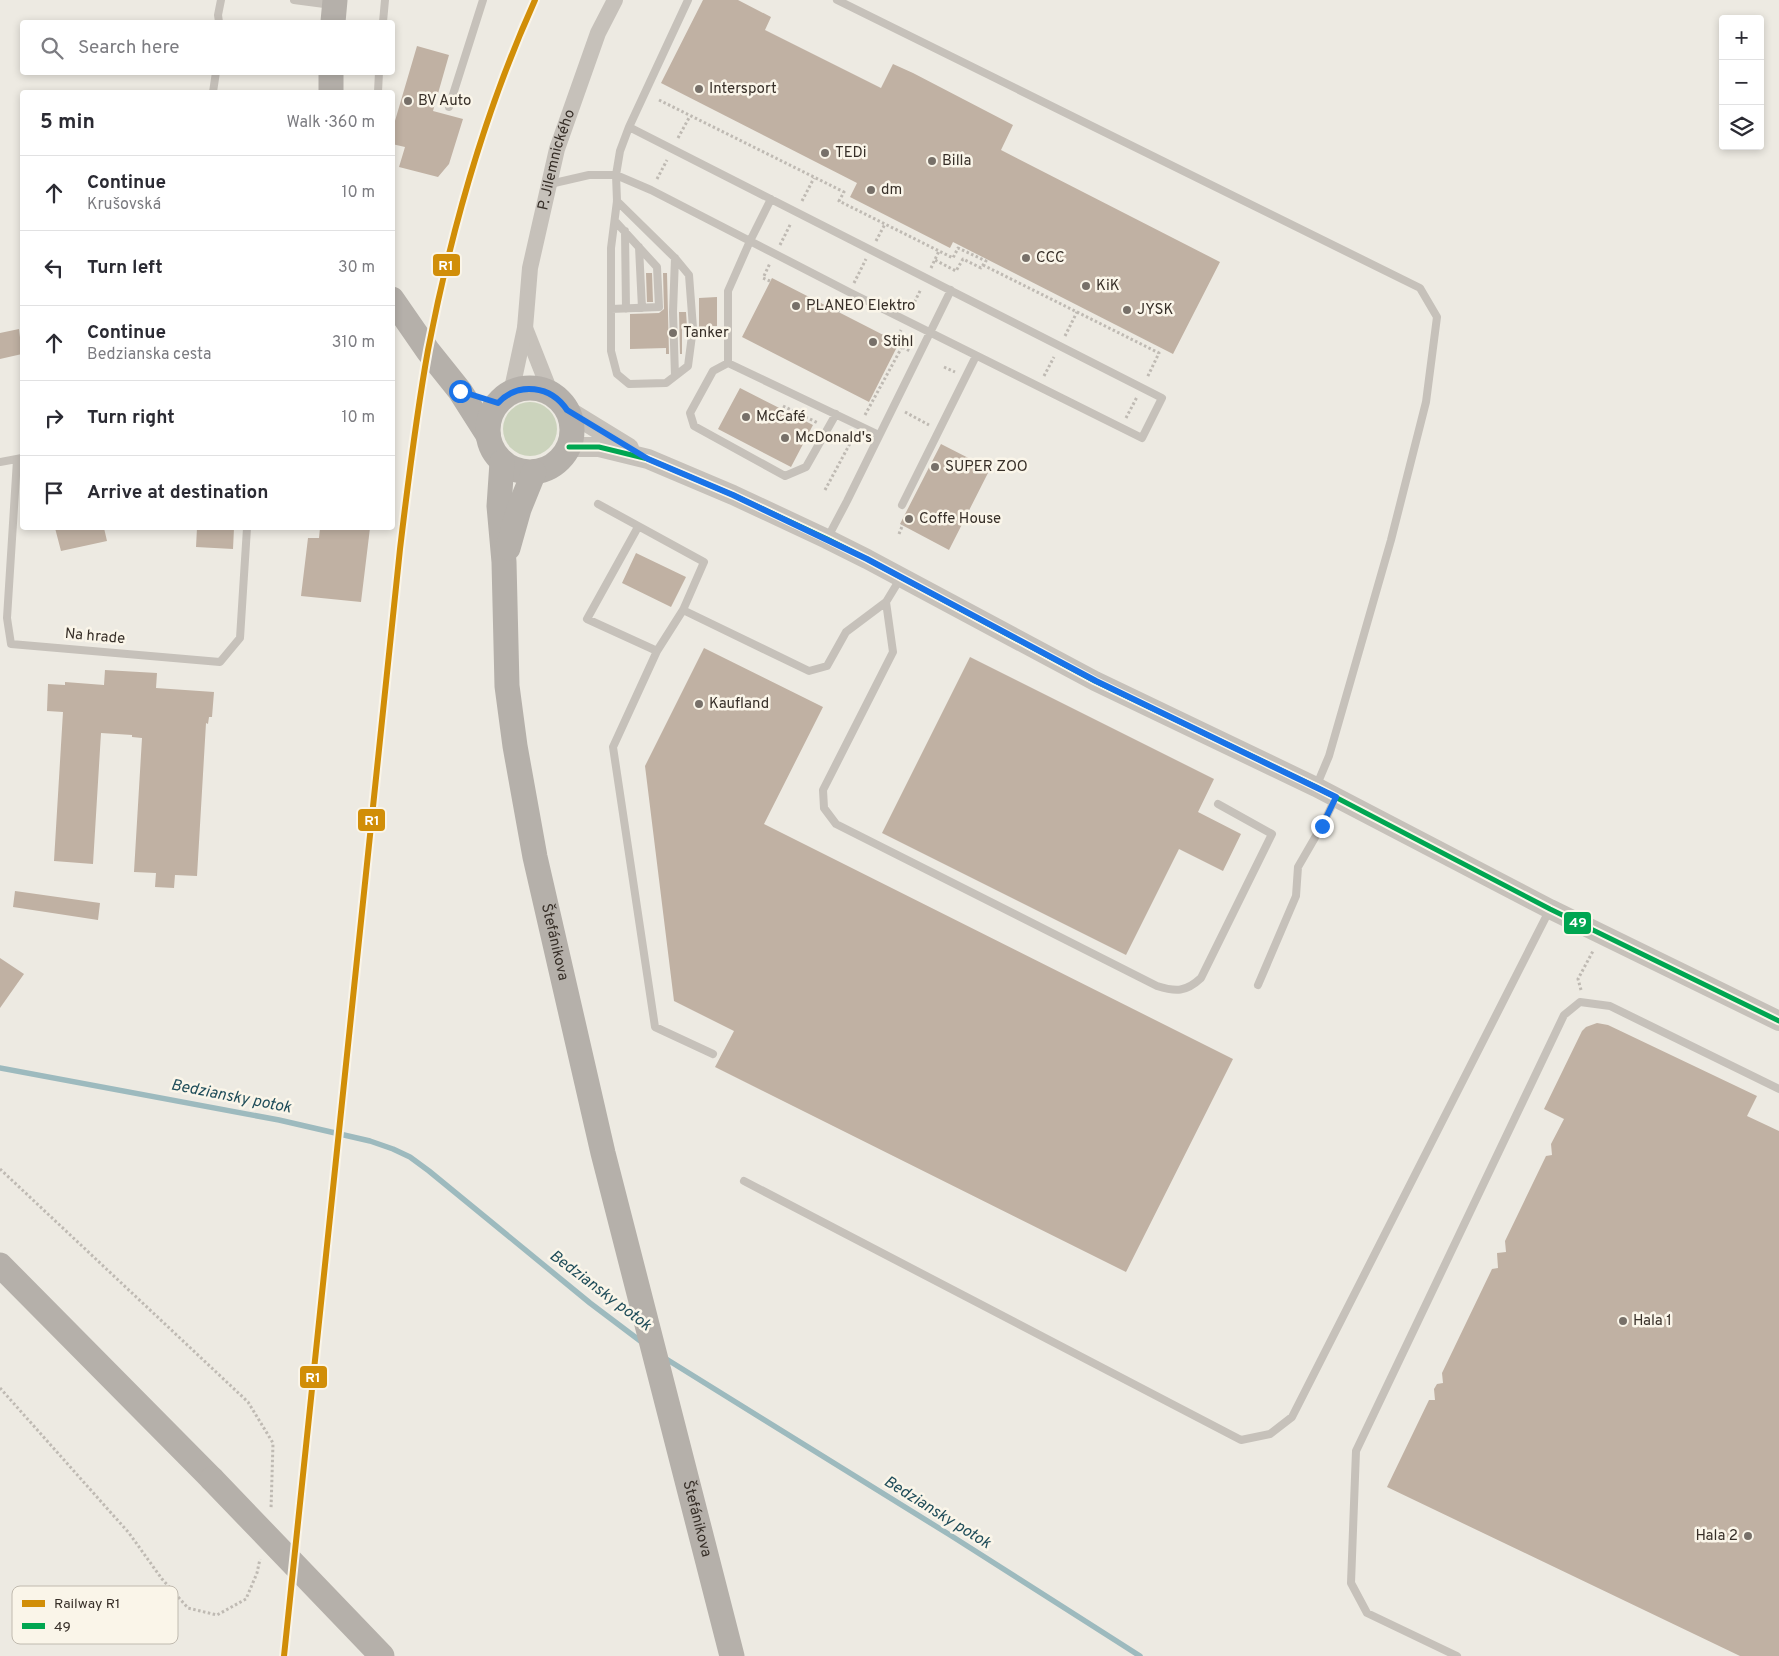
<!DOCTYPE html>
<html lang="en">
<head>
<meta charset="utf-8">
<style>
	:root { --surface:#fff; --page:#f7f7f7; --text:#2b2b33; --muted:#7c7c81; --line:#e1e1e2 }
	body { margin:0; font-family:Overpass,sans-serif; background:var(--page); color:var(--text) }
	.controls { position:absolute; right:15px; top:15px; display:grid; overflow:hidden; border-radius:5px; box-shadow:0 2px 8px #0003 }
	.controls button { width:45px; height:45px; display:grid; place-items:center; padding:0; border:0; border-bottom:1px solid var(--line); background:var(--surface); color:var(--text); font:25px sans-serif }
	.stop { position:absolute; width:15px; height:15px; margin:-11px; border:4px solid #1a73e8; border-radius:50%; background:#fff }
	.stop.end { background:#1a73e8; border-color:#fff; box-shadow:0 1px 5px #0008 }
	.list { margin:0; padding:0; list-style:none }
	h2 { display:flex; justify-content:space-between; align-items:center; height:65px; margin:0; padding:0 20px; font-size:21px }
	h2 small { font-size:16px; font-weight:400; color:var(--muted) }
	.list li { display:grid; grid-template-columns:32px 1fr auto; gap:15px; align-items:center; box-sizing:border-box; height:75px; padding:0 20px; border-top:1px solid var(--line) }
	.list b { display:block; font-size:19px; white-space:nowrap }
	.list p { margin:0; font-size:16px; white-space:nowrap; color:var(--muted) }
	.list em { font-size:16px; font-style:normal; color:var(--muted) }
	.icon { flex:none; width:28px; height:28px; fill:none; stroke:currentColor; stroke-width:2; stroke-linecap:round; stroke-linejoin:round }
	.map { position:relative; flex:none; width:1779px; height:1656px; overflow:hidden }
	.search { position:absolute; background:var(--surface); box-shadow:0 2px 8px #0003; left:20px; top:20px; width:375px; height:55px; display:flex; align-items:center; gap:12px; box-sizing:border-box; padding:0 18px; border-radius:5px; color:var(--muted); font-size:19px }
	.panel { position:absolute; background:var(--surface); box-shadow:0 2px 8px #0003; left:20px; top:90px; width:375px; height:440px; border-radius:5px }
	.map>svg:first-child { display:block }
</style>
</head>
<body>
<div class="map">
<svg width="1779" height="1656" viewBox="0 0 1779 1656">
	<rect width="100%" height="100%" fill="#edeae2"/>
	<path fill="#cbd3bc" d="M503 429a27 27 0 1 1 54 0a27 27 0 1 1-54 0Z"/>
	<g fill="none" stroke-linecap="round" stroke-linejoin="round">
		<path stroke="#9dbabe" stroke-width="5.5" d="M0 1068 279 1120 370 1141 393 1149 410 1157 429 1171 590 1303 643 1343
			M663 1357 950 1535 1140 1656"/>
	</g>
	<path fill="#c0b1a3" d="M703 0H738L771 17 765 30 881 88 893 64 913 73 1013 125 1001 150 1220 262 1173 354 953 242 950 248 850 197 857 183 661 83Z
		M417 46 449 55 433 111 463 119 449 164 438 177 399 167 405 147 392 144V131Z
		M646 273H652L653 302H647Z
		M663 273H667L669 354H666V348L630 349V314L659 313 664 309Z
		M772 278 899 343 869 402 742 337Z
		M717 297V326L699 327V298Z
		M679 312H686L687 327H682V354H680Z
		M19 329 22 354 0 359V333Z
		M740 388 813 425 791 467 718 429Z
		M941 444 990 469 949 550 900 524Z
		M55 528H104L107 541 61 551Z
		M197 528H234L233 549 196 547Z
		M320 528H370L361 602 301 596 308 538H319Z
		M636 553 686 577 671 607 622 583Z
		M704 648 823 707 764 824 1233 1059 1126 1272 715 1067 734 1031 674 1001 645 766Z
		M970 657 1214 779 1198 812 1241 834 1223 871 1179 849 1126 955 882 833Z
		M105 670 157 673 156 688 214 692 212 717H209L208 724 206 723 197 876 175 875 174 888 155 887 156 873 134 872 142 738 132 737V735L101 733 93 864 54 861 63 712 47 711 48 684 65 685V682L104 685Z
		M15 891 100 903 98 920 13 907Z
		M0 958 24 974 0 1008Z
		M1597 1023 1608 1025 1757 1096 1747 1116 1779 1131V1656H1740L1387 1487 1429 1400H1435L1434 1389 1437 1384 1443 1383 1442 1373 1492 1269 1498 1268 1497 1253 1506 1252 1505 1241 1546 1156 1552 1155 1551 1144 1564 1119 1544 1109 1582 1031 1586 1027Z"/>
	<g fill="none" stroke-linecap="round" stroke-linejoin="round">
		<path stroke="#bfbab3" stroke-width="3" stroke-dasharray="2.5 2.5" stroke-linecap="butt" d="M659 100 844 192 839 201 953 258 958 248 986 261 981 268 963 259 956 271 935 260
			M678 138 690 116
			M657 179 667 160
			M802 201 814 178
			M876 241 885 224
			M780 245 791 223
			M983 265 1159 353 1147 378
			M931 268 939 251
			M770 281 763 278 770 263
			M854 283 866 259
			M910 311 921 289
			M838 312 844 301
			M1065 336 1077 312
			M896 340 901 330
			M898 345 910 351
			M944 367 955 372
			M1044 376 1054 357
			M783 406 818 423
			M905 412 929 425
			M865 415 902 347
			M1126 418 1137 397
			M839 434 852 440
			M825 490 854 436
			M899 534 903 524
			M1581 990 1578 979 1593 951
			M0 1169 248 1402 273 1443 271 1509
			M0 1388 129 1533 162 1579 188 1608 217 1615 246 1599 257 1573 260 1559"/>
		<path stroke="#c6c1ba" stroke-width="8" d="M294 0 332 5
			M837 0 1420 288 1437 317 1426 402 1391 540 1329 756 1316 787
			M219 22 218 15 221 0
			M383 22 385 0
			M213 92 216 72
			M378 92 379 72
			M449 107 483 0
			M550 184 589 175H616L651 190 849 292 1142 438 1162 398 629 127
			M617 201 675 258 689 275 693 328 688 366 666 383 629 384 617 374 611 351V248L617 201 616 175 620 151 629 127 688 0
			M625 231 626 309
			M639 247 642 308
			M611 309 659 307 657 267 615 221
			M728 363 713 371 690 413 694 426 785 476 806 467 836 414
			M728 363V291L750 241 771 199
			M728 363 879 435
			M675 376 673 312 675 258
			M17 460 7 618 11 644 220 662 240 638 247 528
			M0 462 22 458
			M598 504 704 562 683 610 657 651 613 747 655 1027 713 1054
			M902 505 976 356
			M638 527 587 619 657 651
			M828 537 847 501 951 290
			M886 602 893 652 823 790 824 808 836 824 1157 986C1176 992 1186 992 1201 978L1272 834 1218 804
			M683 610 809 671 827 666 846 632 886 602 900 579
			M1258 985 1296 896 1298 867 1324 822 1335 799
			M744 1181 1241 1440 1270 1434 1292 1417 1550 909
			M1457 1656 1367 1613 1351 1583 1356 1451 1564 1015 1580 1002 1610 1006 1779 1089"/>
		<g stroke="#c6c1ba" stroke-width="16">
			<path d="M525 328 551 394"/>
			<path id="s1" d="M511 393 525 328 530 268 557 149 598 33 615 0"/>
		</g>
		<path stroke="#c6c1ba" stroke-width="20" d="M567 410 629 448
			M569 447H599L648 459 733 495 827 539 867 559 1095 681 1316 787 1550 909 1779 1021"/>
		<g stroke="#b5b0aa" stroke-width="25">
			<path d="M333 22 335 0"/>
			<path d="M331 72V92"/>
			<path d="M392 299 428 351 460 391 488 435"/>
			<circle cx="530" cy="430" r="42"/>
			<path id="s2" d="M502 462 499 506 504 562 507 686 515 746 535 857 603 1153 732 1656"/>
			<path d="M508 548 519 509 534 472"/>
			<path d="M0 1265 212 1479"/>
		</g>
		<path stroke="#b5b0aa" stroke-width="25" d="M212 1479 382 1656"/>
		<g stroke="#faf5e9" stroke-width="9">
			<path id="bus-1" d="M569 447H599L648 459 733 495 827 539 867 559 1095 681 1316 787 1550 909 1779 1021"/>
		</g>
		<use href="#bus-1" stroke="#00a651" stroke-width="5"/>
		<g stroke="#faf5e9" stroke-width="10">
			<path id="rail-1" d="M284 1656 400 549C408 482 416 416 428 350 451 231 485 111 535 0"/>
		</g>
		<use href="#rail-1" stroke="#d18e08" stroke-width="6"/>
	</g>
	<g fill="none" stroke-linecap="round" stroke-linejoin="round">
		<path stroke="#1a73e8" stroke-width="6" d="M460 391 498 403C519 381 551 386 567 410L648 459 733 495 867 559 1096 681 1336 797 1322 826"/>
	</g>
	<g fill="#777069" stroke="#faf5e9" stroke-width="2">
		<circle cx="699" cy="89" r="5"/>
		<circle cx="408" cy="101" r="5"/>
		<circle cx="825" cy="153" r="5"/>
		<circle cx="932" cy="161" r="5"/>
		<circle cx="871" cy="190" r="5"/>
		<circle cx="1026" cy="258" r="5"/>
		<circle cx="1086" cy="286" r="5"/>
		<circle cx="796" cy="306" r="5"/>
		<circle cx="1127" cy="310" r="5"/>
		<circle cx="673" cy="333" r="5"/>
		<circle cx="873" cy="342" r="5"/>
		<circle cx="746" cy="417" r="5"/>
		<circle cx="785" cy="438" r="5"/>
		<circle cx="935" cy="467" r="5"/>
		<circle cx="909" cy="519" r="5"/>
		<circle cx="699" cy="704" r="5"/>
		<circle cx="1623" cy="1321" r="5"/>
		<circle cx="1748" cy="1536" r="5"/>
	</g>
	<g text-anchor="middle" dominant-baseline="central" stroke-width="5" stroke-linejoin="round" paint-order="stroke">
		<g font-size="15" fill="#372f28" stroke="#faf5e9" text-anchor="start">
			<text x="709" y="89">Intersport</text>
			<text x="418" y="101">BV Auto</text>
			<text x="835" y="153">TEDi</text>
			<text x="942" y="161">Billa</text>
			<text x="881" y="190">dm</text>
			<text x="1036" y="258">CCC</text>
			<text x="1096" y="286">KiK</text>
			<text x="806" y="306">PLANEO Elektro</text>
			<text x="1137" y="310">JYSK</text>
			<text x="683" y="333">Tanker</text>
			<text x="883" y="342">Stihl</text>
			<text x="756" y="417">McCafé</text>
			<text x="795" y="438">McDonald's</text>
			<text x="945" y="467">SUPER ZOO</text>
			<text x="919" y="519">Coffe House</text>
			<text x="709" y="704">Kaufland</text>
			<text x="1633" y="1321">Hala 1</text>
			<text x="1738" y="1536" text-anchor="end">Hala 2</text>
		</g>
		<g font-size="15" fill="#372f28" stroke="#faf5e9">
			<text stroke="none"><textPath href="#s1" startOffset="238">P. Jilemnického</textPath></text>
			<text transform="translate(95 637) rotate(5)">Na hrade</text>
			<text stroke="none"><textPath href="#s2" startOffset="485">Štefánikova</textPath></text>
			<text stroke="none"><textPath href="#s2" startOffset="1079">Štefánikova</textPath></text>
		</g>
		<g font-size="16" font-style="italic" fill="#1e4c59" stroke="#faf5e9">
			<text transform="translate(231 1097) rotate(11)">Bedziansky potok</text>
			<text transform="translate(600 1291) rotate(37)">Bedziansky potok</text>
			<text transform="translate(937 1513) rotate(32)">Bedziansky potok</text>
		</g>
	</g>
	<rect x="12" y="1586" width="166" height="58" rx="8" fill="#faf5e9" stroke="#c0baaf" stroke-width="1"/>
	<rect x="22" y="1600" width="23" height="7" fill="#d18e08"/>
	<rect x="22" y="1623" width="23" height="6" fill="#00a651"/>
	<g font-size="14" fill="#372f28">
		<text x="54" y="1608">Railway R1</text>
		<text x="54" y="1631">49</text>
	</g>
	<g stroke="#faf5e9" stroke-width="2">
		<rect x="432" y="253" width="29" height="24" rx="5" fill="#d18e08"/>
		<rect x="357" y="808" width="29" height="24" rx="5" fill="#d18e08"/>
		<rect x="1563" y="911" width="29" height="24" rx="5" fill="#00a651"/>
		<rect x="299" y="1365" width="29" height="24" rx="5" fill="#d18e08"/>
	</g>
	<g font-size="14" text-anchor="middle" font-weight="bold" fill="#fff">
		<text x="446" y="270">R1</text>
		<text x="372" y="825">R1</text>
		<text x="1578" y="927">49</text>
		<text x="313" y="1382">R1</text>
	</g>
</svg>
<div class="controls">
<button>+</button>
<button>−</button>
<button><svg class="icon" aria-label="layers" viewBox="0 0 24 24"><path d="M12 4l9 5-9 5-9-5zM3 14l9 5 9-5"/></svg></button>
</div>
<div class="stop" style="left:460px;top:391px"></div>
<div class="stop end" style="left:1322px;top:826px"></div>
<div class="search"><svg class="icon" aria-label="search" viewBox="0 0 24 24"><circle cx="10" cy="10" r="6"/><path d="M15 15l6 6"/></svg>Search here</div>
<section class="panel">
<h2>5 min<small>Walk · 360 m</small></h2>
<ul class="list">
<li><svg class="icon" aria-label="ahead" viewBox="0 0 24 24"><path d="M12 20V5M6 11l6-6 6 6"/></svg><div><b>Continue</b><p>Krušovská</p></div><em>10 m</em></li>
<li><svg class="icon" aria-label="left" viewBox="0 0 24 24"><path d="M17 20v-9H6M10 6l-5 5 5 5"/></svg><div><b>Turn left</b></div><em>30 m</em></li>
<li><svg class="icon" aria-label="ahead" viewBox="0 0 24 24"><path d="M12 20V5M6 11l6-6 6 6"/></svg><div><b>Continue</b><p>Bedzianska cesta</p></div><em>310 m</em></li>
<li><svg class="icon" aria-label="right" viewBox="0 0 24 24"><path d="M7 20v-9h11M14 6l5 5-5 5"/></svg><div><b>Turn right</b></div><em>10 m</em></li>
<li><svg class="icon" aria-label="arrive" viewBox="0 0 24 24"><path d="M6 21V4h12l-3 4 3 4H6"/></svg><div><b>Arrive at destination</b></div></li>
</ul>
</section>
</div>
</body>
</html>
